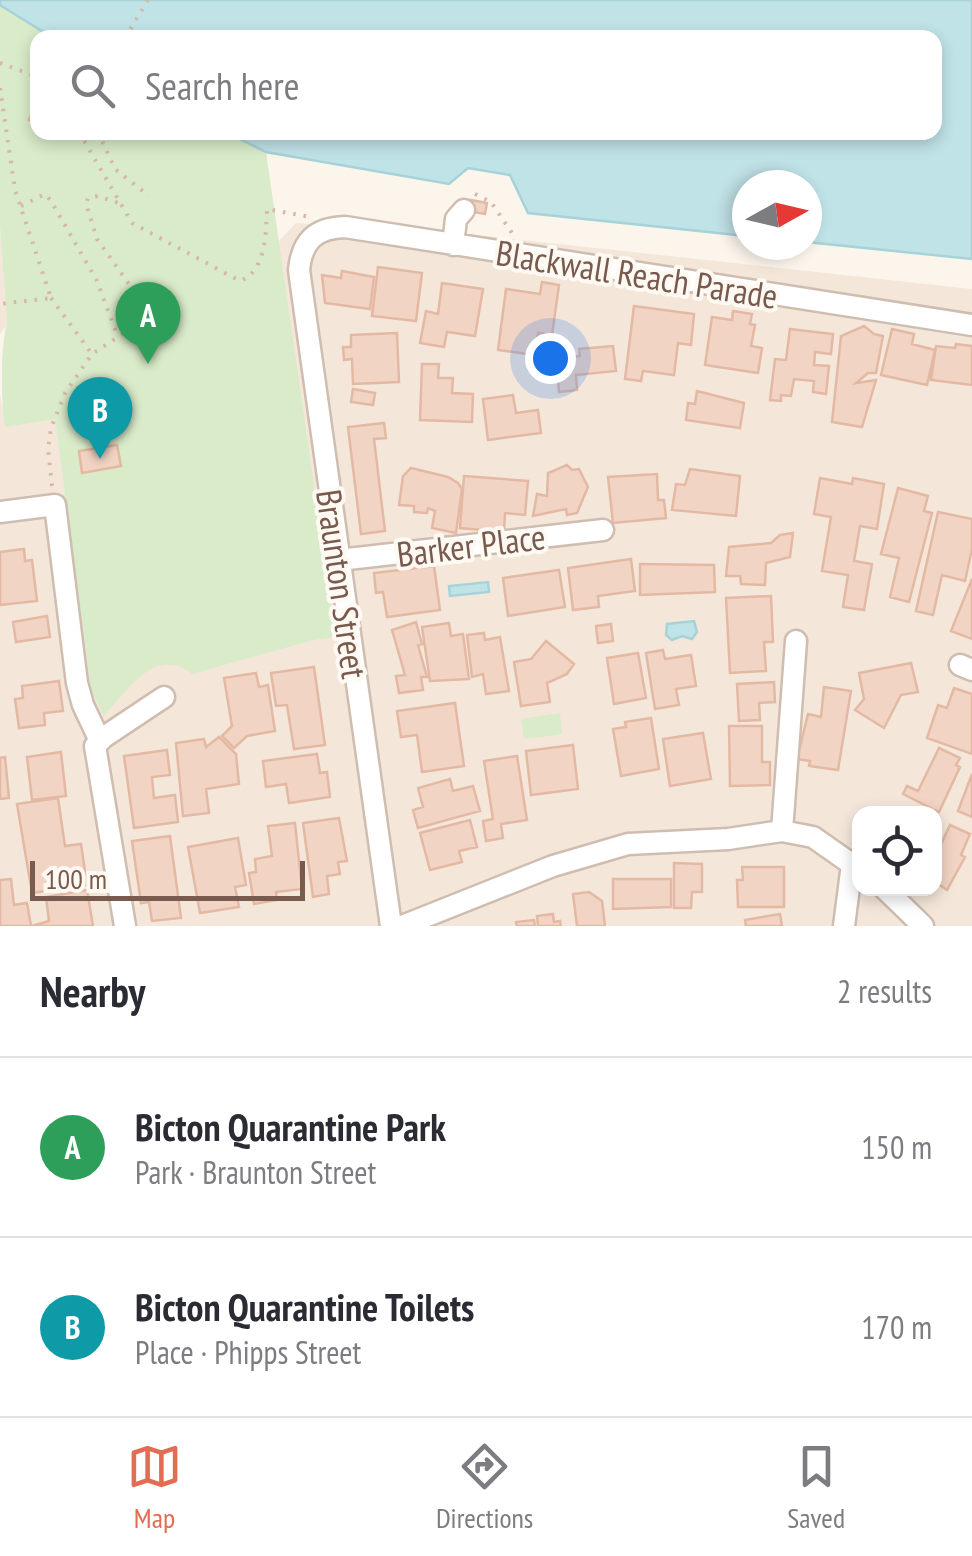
<!DOCTYPE html>
<html lang="en">
<head>
<meta charset="utf-8">
<style>
	:root { --surface:#fff; --page:#f7f7f7; --text:#2b2b33; --muted:#7c7c81; --line:#e1e1e2; --accent:#e36d54 }
	body { margin:0; font-family:"PT Sans Narrow",sans-serif; background:var(--page); color:var(--text) }
	.controls { position:absolute; right:30px; bottom:30px; display:grid; overflow:hidden; border-radius:20px; box-shadow:0 5px 15px #0003 }
	.controls button { width:90px; height:90px; display:grid; place-items:center; padding:0; border:0; border-bottom:2px solid var(--line); background:var(--surface); color:var(--text); font:50px sans-serif }
	.compass { position:absolute; left:732px; top:170px; width:90px; height:90px; border-radius:50%; background:var(--surface); box-shadow:0 5px 15px #0003; rotate:82deg }
	.scale { position:absolute; left:30px; bottom:25px; width:275px; box-sizing:border-box; padding-left:10px; border:5px solid #785b4e; border-top:0; font-size:28px; line-height:35px; white-space:nowrap; color:#785b4e; -webkit-text-stroke:8px #fff9f3; paint-order:stroke }
	.you { position:absolute; left:550px; top:358px; width:35px; height:35px; margin:-25px; border:8px solid #fff; border-radius:50%; background:#1a73e8; box-shadow:0 0 0 15px #1a73e833 }
	.badge { display:grid; place-items:center; width:65px; height:65px; border-radius:50%; background:var(--accent); color:#fff; font-size:32px; font-weight:700 }
	.pin { position:absolute; translate:-50% -82px; filter:drop-shadow(0 2px 5px #0008) }
	.pin::after { content:''; position:absolute; top:52px; width:35px; height:30px; background:inherit; clip-path:polygon(0 0,100% 0,50% 100%) }
	.list { margin:0; padding:0; list-style:none }
	h2 { display:flex; justify-content:space-between; align-items:center; height:130px; margin:0; padding:0 40px; font-size:42px }
	h2 small { font-size:32px; font-weight:400; color:var(--muted) }
	.list li { display:grid; grid-template-columns:65px 1fr auto; gap:30px; align-items:center; box-sizing:border-box; height:180px; padding:0 40px; border-top:2px solid var(--line) }
	.list b { display:block; font-size:38px; white-space:nowrap }
	.list p { margin:0; font-size:32px; white-space:nowrap; color:var(--muted) }
	.list em { font-size:32px; font-style:normal; color:var(--muted) }
	.icon { flex:none; width:55px; height:55px; fill:none; stroke:currentColor; stroke-width:2; stroke-linecap:round; stroke-linejoin:round }
	.map { position:relative; flex:none; width:972px; height:926px; overflow:hidden }
	.search { position:absolute; background:var(--surface); box-shadow:0 5px 15px #0003; left:30px; right:30px; top:30px; height:110px; display:flex; align-items:center; gap:25px; box-sizing:border-box; padding:0 35px; border-radius:20px; color:var(--muted); font-size:38px }
	.sheet { height:490px; background:var(--surface) }
	nav { display:flex; justify-content:space-around; align-items:center; box-sizing:border-box; height:140px; border-top:2px solid var(--line); background:var(--surface); font-size:28px; color:var(--muted) }
	nav a { display:grid; justify-items:center; gap:5px }
	nav .on { color:var(--accent) }
	.map>svg:first-child { display:block }
</style>
</head>
<body>
<div class="map">
<svg width="972" height="926" viewBox="0 0 972 926">
	<rect width="100%" height="100%" fill="#fcf5ec"/>
	<path fill="#f4e7da" fill-rule="evenodd" d="M296 223 477 235 972 289V926H0V394L6 426 55 418 90 677 313 639 262 259ZM860 814H934V888H860Z
		M0 227 7 325 0 334Z"/>
	<path fill="#d9ebc9" d="M0 5 53 37 38 38V132L228 133 266 152 336 637 313 640 192 674C155 645 128 690 104 716L91 690 55 419 5 427C1 400 0 347 7 324L0 227Z
		M560 713 562 734 524 739 521 719Z"/>
	<path fill="#c0e3e7" stroke="#a6d3d8" stroke-width="2.5" d="M0 0H972V259L807 242V185H747V236L528 213 510 175 468 168 449 184 266 152 228 133 934 132V38H53L0 5Z
		M488 582 489 592 450 596 449 586Z
		M694 621 697 632 692 639 682 636 672 640 666 635 667 624Z"/>
	<path fill="#f2d4c4" stroke="#e4b9a4" stroke-width="2.5" d="M37 100H38V124L29 120Z
		M471 200 487 203 485 214 469 211Z
		M378 267 422 273 416 321 372 316Z
		M342 271 374 277 370 309 325 303 322 275 341 278Z
		M542 282 559 285 552 335 538 333 535 355 498 350 506 289 540 294Z
		M442 283 483 289 475 336 447 332 444 347 420 343 426 311 438 314Z
		M634 306 694 314 691 345 678 343 674 375 643 371 641 381 625 379Z
		M733 311 752 314 750 324 755 325 751 346 762 348 758 373 705 365 712 317 732 320Z
		M864 326 874 334 883 336 876 373H868L856 383 876 380 862 427 832 422 841 336Z
		M790 329 833 334 831 354 815 352 814 365 829 366 826 394 813 392 814 381 794 379 791 396 781 395V401L770 400 775 359 786 360Z
		M892 329 914 334 912 344 935 350 927 385 881 375Z
		M397 333 399 382 353 384 352 359 344 360 343 347H351V335Z
		M956 344 972 346V385L931 380 936 346 955 348Z
		M613 346 616 371 576 375 577 390 559 392 557 369 568 368 567 357 580 356 579 349Z
		M422 364H439L438 378H453L452 393 473 394 472 422 420 420Z
		M353 389 375 393 373 405 351 402Z
		M697 391 744 403 740 428 686 420 688 403 695 404Z
		M513 395 516 413 538 410 541 433 488 440 483 399Z
		M384 423 386 438 374 439 385 531 361 534 348 427Z
		M117 445 121 466 82 473 79 451Z
		M567 465 572 470 579 469 588 487 577 513 567 515 566 509 533 516 537 494 547 496 548 473Z
		M411 468 448 477 458 483 462 489 456 533 432 528 435 511 428 508 427 513 414 512V506L399 505 403 476Z
		M690 469 740 476 736 516 672 510 676 484 685 485Z
		M657 474 658 500H664L666 518 613 523 608 477Z
		M464 476 528 481 525 515 505 513 504 532 460 528Z
		M820 478 852 484 853 478 884 484 877 529 860 526 854 561 872 564 864 610 843 607 848 575 822 571 831 517 814 514Z
		M898 488 928 496 924 511 932 513 909 602 890 597 899 558 881 554Z
		M938 512 972 519V549L965 581 942 575 933 615 916 611Z
		M793 533 790 557 766 563 765 585 741 584 740 576H726L729 547 771 543 780 535Z
		M24 549 25 561 32 560 37 601 0 605V552Z
		M631 559 635 591 598 596 599 607 573 610 568 568Z
		M640 564 714 565 715 592 640 595Z
		M434 566 440 610 387 617 383 592 376 593 374 573Z
		M559 570 565 607 508 616 503 578Z
		M972 579V639L951 631Z
		M771 596 773 642H764L766 671 730 673 726 598Z
		M47 616 50 637 16 642 13 622Z
		M416 622 422 644 418 645 427 677H421L423 690 399 693 396 676 405 675 392 630Z
		M449 623 451 636 463 634 469 679 430 681 422 627Z
		M611 624 613 641 598 643 596 626Z
		M484 633 485 640 500 637 509 691 486 694 483 674 472 677 467 635Z
		M546 641 574 664 567 674 547 683 550 702 521 706 514 662 531 659Z
		M663 650 665 659 691 655 696 686 676 689 679 705 655 709 646 653Z
		M638 653 646 698 614 704 607 658Z
		M911 663 918 692 901 695 884 728 855 710 864 699 859 673Z
		M314 667 325 745 294 749 287 705 276 706 271 673Z
		M256 673 259 687 268 685 275 731 247 736 234 748 222 736 232 726 224 678Z
		M59 681 63 711 44 713 45 725 19 728 15 699 23 698 22 686Z
		M774 682 775 702 759 703 760 720 739 721 737 684Z
		M824 687 851 691 838 770 809 766 810 761 797 759 808 714 821 717Z
		M954 688 972 694V754L927 738 938 705 947 708Z
		M455 703 464 766 422 772 417 735 401 737 397 711Z
		M651 718 659 769 621 776 613 729 626 727 625 722Z
		M729 726H762V762H770V785L730 786Z
		M703 733 711 779 670 786 663 739Z
		M219 737 236 754 239 784 206 789 209 813 183 816 176 743 204 739 206 747Z
		M573 745 578 789 531 795 526 751Z
		M939 748 960 758 956 765 960 767 939 812 903 794 907 786 918 791Z
		M167 750 170 775 152 777 154 798 175 795 178 822 134 828 124 756Z
		M61 752 66 796 32 800 27 757Z
		M317 754 320 773 327 772 330 797 289 803 286 784 266 787 263 761Z
		M517 756 527 820 501 824 503 838 486 841 483 821 493 819 484 761Z
		M5 757 9 798 0 799V758Z
		M972 774V817L958 811Z
		M450 779 453 791 473 786 480 811 418 828 413 810 423 807 418 788Z
		M58 798 65 846 81 844 87 885 32 893 17 804Z
		M339 818 347 861 338 862 340 874 327 876 329 894 313 897 303 823Z
		M470 820 477 847 459 851 462 862 430 870 420 833Z
		M295 823 302 889 276 892 277 900 254 904 249 873 256 872 255 859 272 856 268 826Z
		M950 825 970 834 961 855 965 857 947 890 934 881 940 863 934 859Z
		M170 836 181 918 152 921 149 902 141 903 132 841Z
		M238 838 246 885 235 887 239 907 200 913 188 847Z
		M674 863 702 864V892H692L691 908H674Z
		M742 867H784V907H738L737 880H743Z
		M11 879 14 905 27 903 31 926H0V880Z
		M613 879H671V907L613 909Z
		M87 890 93 926H32L49 921 46 897Z
		M589 892 602 901 605 926H577L573 894Z
		M553 914 554 922 560 921 561 926H538L537 916Z
		M780 914 782 926H746L745 920Z
		M534 920 535 926H517L516 922Z"/>
	<g fill="none" stroke-linecap="round" stroke-linejoin="round">
		<g stroke="#cfbdb0" stroke-width="25">
			<path id="minor" d="M453 245 456 219 464 210
				M0 512 55 505 77 683 83 705 100 741
				M339 560 603 530
				M960 665 972 670
				M782 831 796 641
				M884 888 923 926
				M125 926 95 746 104 737 164 697
				M391 926 299 270C302 241 315 228 345 227L972 325
				M402 926 553 866 628 844 728 839 782 831 813 837 860 870
				M844 926 852 864"/>
		</g>
		<path stroke="#d7b7a6" stroke-width="4" stroke-dasharray="2.5 8" stroke-linecap="butt" d="M125 38 148 0
			M0 63 38 77
			M0 88 15 190 51 298 0 304
			M79 132 132 223 240 281C266 271 266 234 267 209L310 217
			M98 132 115 169 149 196
			M475 194 491 202 512 233
			M21 206 45 194 51 201 97 281 117 335
			M51 298 92 354
			M52 486 48 449 51 428 65 393 92 354 135 326 141 309 136 294 97 239 86 204 88 198 98 196 121 204"/>
		<use href="#minor" stroke="#fff" stroke-width="20"/>
	</g>
	<g text-anchor="middle" dominant-baseline="central" stroke-width="8" stroke-linejoin="round" paint-order="stroke">
		<g font-size="35" fill="#785b4e" stroke="#fff9f3">
			<text transform="translate(637 274) rotate(9)">Blackwall Reach Parade</text>
			<text transform="translate(471 545) rotate(-7)">Barker Place</text>
			<text transform="translate(342 584) rotate(82)">Braunton Street</text>
		</g>
	</g>
</svg>
<div class="controls">
<button><svg class="icon" aria-label="locate" viewBox="0 0 24 24"><circle cx="12" cy="12" r="6"/><path d="M12 2v4M12 18v4M2 12h4M18 12h4"/></svg></button>
</div>
<svg class="compass" viewBox="-18 -18 36 36"><path d="M0-13l5 13h-10z" fill="#e53935"/><path d="M0 13l5-13h-10z" fill="#7c7c81"/></svg>
<div class="scale">100 m</div>
<div class="you"></div>
<div class="pin badge" style="left:148px;top:364px;background:#2e9e5b">A</div>
<div class="pin badge" style="left:100px;top:459px;background:#0f9aa8">B</div>
<div class="search"><svg class="icon" aria-label="search" viewBox="0 0 24 24"><circle cx="10" cy="10" r="6"/><path d="M15 15l6 6"/></svg>Search here</div>
</div>
<section class="sheet">
<h2>Nearby<small>2 results</small></h2>
<ul class="list">
<li><span class="badge" style="background:#2e9e5b">A</span><div><b>Bicton Quarantine Park</b><p>Park · Braunton Street</p></div><em>150 m</em></li>
<li><span class="badge" style="background:#0f9aa8">B</span><div><b>Bicton Quarantine Toilets</b><p>Place · Phipps Street</p></div><em>170 m</em></li>
</ul>
</section>
<nav>
<a class="on"><svg class="icon" aria-label="map" viewBox="0 0 24 24"><path d="M3 6l6-2 6 2 6-2v14l-6 2-6-2-6 2zM9 4v14M15 6v14"/></svg>Map</a>
<a><svg class="icon" aria-label="directions" viewBox="0 0 24 24"><path d="M12 3l9 9-9 9-9-9zM9 14v-3h6M13 9l2 2-2 2"/></svg>Directions</a>
<a><svg class="icon" aria-label="saved" viewBox="0 0 24 24"><path d="M7 4h10v16l-5-4-5 4z"/></svg>Saved</a>
</nav>
</body>
</html>
